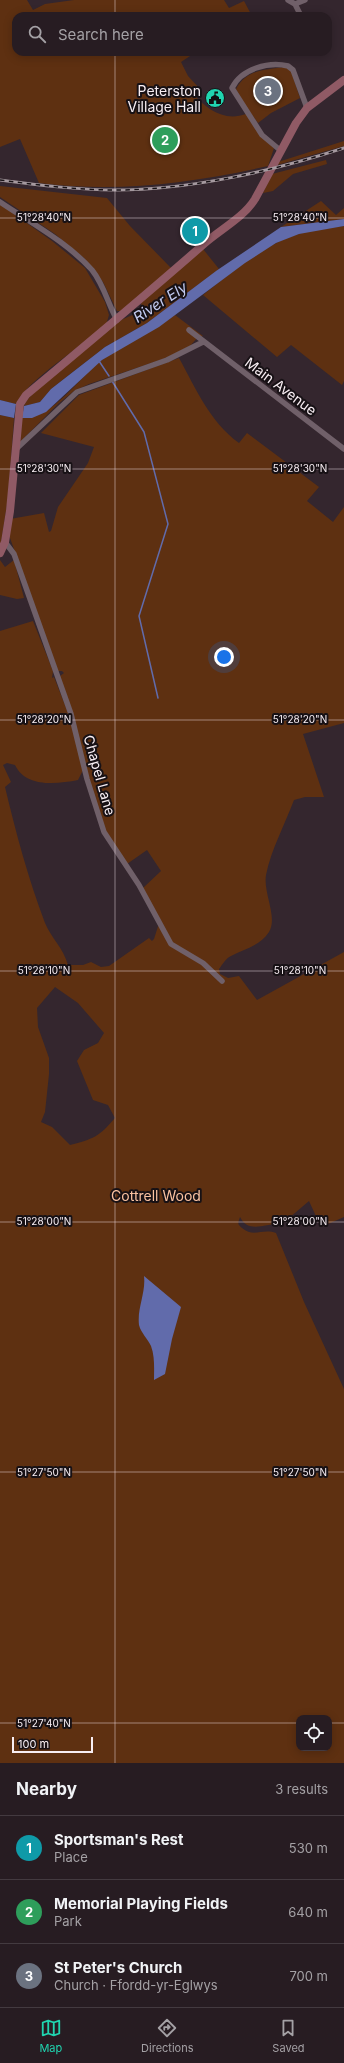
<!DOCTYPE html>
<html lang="en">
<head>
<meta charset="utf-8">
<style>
	:root { --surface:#271c22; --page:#33292f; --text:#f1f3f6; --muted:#a4a1a5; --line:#433a40; --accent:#20d5b0 }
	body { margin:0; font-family:Inter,sans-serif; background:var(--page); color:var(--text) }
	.controls { position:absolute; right:12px; bottom:12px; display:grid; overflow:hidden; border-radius:8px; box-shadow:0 2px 10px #0003 }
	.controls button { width:36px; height:36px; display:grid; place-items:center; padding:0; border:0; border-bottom:1px solid var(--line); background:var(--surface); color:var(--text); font:20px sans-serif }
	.scale { position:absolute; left:12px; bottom:10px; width:81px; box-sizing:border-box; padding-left:4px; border:2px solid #f8eef3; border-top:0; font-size:11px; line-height:14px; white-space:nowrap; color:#f8eef3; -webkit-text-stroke:3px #171115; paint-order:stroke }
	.you { position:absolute; left:224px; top:657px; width:14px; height:14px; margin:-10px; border:3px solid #fff; border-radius:50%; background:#1a73e8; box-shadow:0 0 0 6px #1a73e833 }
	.badge { display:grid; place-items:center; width:26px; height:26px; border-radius:50%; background:var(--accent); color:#fff; font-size:13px; font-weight:700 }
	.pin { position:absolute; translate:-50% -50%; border:2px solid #fff; box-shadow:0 1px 4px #0006 }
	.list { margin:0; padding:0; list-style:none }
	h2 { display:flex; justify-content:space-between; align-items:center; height:52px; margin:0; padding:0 16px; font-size:17px }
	h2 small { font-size:13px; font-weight:400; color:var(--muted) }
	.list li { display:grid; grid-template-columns:26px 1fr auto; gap:12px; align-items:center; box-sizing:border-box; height:64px; padding:0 16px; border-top:1px solid var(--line) }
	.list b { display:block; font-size:15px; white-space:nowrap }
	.list p { margin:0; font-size:13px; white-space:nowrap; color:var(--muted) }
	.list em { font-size:13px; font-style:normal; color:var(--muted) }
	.icon { flex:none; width:22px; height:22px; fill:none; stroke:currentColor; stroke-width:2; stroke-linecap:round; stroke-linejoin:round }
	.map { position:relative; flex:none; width:344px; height:1763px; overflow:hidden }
	.search { position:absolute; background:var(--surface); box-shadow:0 2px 10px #0003; left:12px; right:12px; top:12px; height:44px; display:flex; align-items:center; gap:10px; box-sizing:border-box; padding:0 14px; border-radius:12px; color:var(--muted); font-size:15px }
	.sheet { height:244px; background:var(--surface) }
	nav { display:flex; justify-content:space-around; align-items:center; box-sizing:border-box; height:56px; border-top:1px solid var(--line); background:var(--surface); font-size:11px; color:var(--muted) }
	nav a { display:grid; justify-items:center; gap:2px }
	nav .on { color:var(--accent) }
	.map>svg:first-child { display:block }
</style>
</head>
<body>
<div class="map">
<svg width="344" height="1763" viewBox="0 0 344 1763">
	<rect width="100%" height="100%" fill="#34262e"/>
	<path fill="#5e3011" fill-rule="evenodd" d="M0 0H27L33 10 45 4 74 0H224L229 8 244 1 252 16H16V52H196L181 62 188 76 200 89 193 91 194 93 193 94C207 109 224 122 246 114L274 148 268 166C192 183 117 193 39 183L20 139 0 147Z
		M285 67 291 71 300 98 271 113 258 123 244 104 236 89C247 69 266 70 285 67Z
		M344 141V146L277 165 278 162Z
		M326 160 327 164 293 174 273 191 263 193 272 174Z
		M0 186 107 198 130 226 172 269 122 311H117L103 282 84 258 55 234 0 197Z
		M321 201 336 215 344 208V219L281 227Z
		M0 204 52 241 85 268 105 302 109 315 106 325C84 345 27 380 16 404L0 400Z
		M344 226V381L342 385 291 345 277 357 203 295C230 274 258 249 290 237 307 230 326 229 344 226Z
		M203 249 219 269 147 323 105 347 70 374 51 389 40 402 24 406C29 390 103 334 120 321 127 316 136 315 142 310L141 302Z
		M175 315 203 336 198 337 190 346 166 358 89 384 74 391 58 404 20 442 22 418C54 418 78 378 102 360 124 343 152 332 175 315Z
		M179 358C196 389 210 422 239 443L247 433 319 487 307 501 333 522 344 507V723L303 734 324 797H305L294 800C285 824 271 850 266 875 263 893 278 917 269 932 260 946 244 949 231 956 226 958 222 965 219 969L220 974 228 978 239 976 257 1000 344 952V1217L321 1227 309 1201 282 1224C267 1222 249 1235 240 1217 238 1223 237 1224 242 1228 254 1238 262 1228 276 1233L304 1302 344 1389V1763H0V631L33 621 53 671 52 678 54 677 70 718 83 770 78 780C57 784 26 788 15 765L7 763 3 765 11 782 5 787C16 833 28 878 45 923 51 938 63 947 68 965H83L91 962 101 967 109 966 149 938 152 941 154 939 160 920 143 888 161 871 147 850 127 864 105 831 101 822 60 676 64 673 62 671H58L10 538V519L44 513 49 532 51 531 58 507 88 463 94 447 41 433 79 395ZM55 987 78 1003 104 1033 98 1043 84 1050 77 1061 93 1100 108 1105 115 1118C99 1137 93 1139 70 1145L52 1127 41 1122 45 1112 49 1074V1058L38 1027 37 1008ZM299 1718H329V1748H299Z
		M0 415 14 418 8 498 0 549Z
		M0 560 5 567 14 560 24 598 17 599 0 595Z"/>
	<path fill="#616bab" d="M344 219V226L299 234 276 243 245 263 159 327 102 360 46 412 32 418H22L24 406 40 402 51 389 105 347 147 323 216 271 281 227Z
		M0 400 16 404 14 418 0 415Z
		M144 1276 181 1307 172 1339 165 1374 154 1380C154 1369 155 1357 151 1346 148 1339 141 1333 139 1325 137 1308 146 1293 144 1276Z"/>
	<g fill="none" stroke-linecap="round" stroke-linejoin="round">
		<path stroke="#616bab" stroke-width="1.5" d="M99 361 109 376
			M112 381 144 432 168 524 139 616 158 698"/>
		<path stroke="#706069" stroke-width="5.5" d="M288 0 295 4 301 16
			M295 4 305 0
			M280 150 262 135 232 88C241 69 269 61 288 66L293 70 307 108
			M0 202C31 223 67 242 92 270 104 285 108 304 117 320
			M189 330 344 449
			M15 450 77 392 167 360 203 342
			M5 542 14 554 71 714 87 779 104 832 139 885 171 944 203 963 222 981"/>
		<path stroke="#905a65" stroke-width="8" d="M0 553 5 542 10 511 20 404 26 395C86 345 146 295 205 243 221 229 244 217 255 199L296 123 307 108 344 80"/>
		<g stroke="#a5999f" stroke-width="3">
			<path id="rail" d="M0 180C38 185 77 190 115 190 189 190 274 171 344 148"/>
		</g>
		<use href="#rail" stroke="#171115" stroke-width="1.5" stroke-dasharray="4.5" stroke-linecap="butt"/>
	</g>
	<path fill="none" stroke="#f8eef3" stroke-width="1" stroke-opacity="0.45" d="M115 0V16M115 52V1763M0 218H344M0 469H344M0 720H344M0 971H344M0 1222H344M0 1472H344M0 1723H299M329 1723H344"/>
	<defs>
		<g id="civic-disc" transform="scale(1)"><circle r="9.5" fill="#20d5b0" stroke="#171115"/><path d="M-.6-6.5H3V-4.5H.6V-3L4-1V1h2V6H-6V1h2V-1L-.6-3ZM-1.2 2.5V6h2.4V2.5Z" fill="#111"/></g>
	</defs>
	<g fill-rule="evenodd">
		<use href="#civic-disc" x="215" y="98"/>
	</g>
	<g text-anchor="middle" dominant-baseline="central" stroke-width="4" stroke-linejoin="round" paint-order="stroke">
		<g font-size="14" fill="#f8eef3" stroke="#171115" text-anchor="end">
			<text x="201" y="90">Peterston<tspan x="201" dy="16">Village Hall</tspan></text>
		</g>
		<g font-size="14" fill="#f8eef3" stroke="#171115">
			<text transform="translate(281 386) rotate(37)">Main Avenue</text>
			<text transform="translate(100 775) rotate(74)">Chapel Lane</text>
		</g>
		<g font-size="14" fill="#fac2a1" stroke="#171115">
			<text x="156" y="1195">Cottrell Wood</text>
		</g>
		<g font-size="15" font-style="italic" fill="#c3cbf0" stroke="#171115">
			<text transform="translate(160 302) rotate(-33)">River Ely</text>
		</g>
	</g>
	<g font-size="10" text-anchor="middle" fill="#f8eef3" stroke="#171115" stroke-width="4" stroke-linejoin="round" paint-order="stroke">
		<text x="44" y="221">51°28'40"N</text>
		<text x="300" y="221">51°28'40"N</text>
		<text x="44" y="472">51°28'30"N</text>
		<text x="300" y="472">51°28'30"N</text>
		<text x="44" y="723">51°28'20"N</text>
		<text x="300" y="723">51°28'20"N</text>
		<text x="44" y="974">51°28'10"N</text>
		<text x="300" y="974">51°28'10"N</text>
		<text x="44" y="1225">51°28'00"N</text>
		<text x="300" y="1225">51°28'00"N</text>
		<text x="44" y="1476">51°27'50"N</text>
		<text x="300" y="1476">51°27'50"N</text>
		<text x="44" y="1727">51°27'40"N</text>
	</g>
</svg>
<div class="controls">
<button><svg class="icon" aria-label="locate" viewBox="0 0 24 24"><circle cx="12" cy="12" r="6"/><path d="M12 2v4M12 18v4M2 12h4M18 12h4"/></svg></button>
</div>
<div class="scale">100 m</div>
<div class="you"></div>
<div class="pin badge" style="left:195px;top:231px;background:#0f9aa8">1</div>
<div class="pin badge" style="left:165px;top:140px;background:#2e9e5b">2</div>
<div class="pin badge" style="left:268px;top:91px;background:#6b7280">3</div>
<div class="search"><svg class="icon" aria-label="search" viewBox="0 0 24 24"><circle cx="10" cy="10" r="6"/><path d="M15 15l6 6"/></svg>Search here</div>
</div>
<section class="sheet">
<h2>Nearby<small>3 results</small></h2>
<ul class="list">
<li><span class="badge" style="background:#0f9aa8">1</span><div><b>Sportsman's Rest</b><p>Place</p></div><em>530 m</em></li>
<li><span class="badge" style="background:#2e9e5b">2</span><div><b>Memorial Playing Fields</b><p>Park</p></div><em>640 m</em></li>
<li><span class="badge" style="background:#6b7280">3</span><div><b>St Peter's Church</b><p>Church · Ffordd-yr-Eglwys</p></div><em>700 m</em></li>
</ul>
</section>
<nav>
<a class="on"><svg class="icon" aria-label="map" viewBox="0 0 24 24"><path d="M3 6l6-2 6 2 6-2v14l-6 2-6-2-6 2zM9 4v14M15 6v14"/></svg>Map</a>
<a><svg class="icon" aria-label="directions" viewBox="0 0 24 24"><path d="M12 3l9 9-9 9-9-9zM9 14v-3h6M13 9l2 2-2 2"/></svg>Directions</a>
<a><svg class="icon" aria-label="saved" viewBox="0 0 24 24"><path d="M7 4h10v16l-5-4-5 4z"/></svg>Saved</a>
</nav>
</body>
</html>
